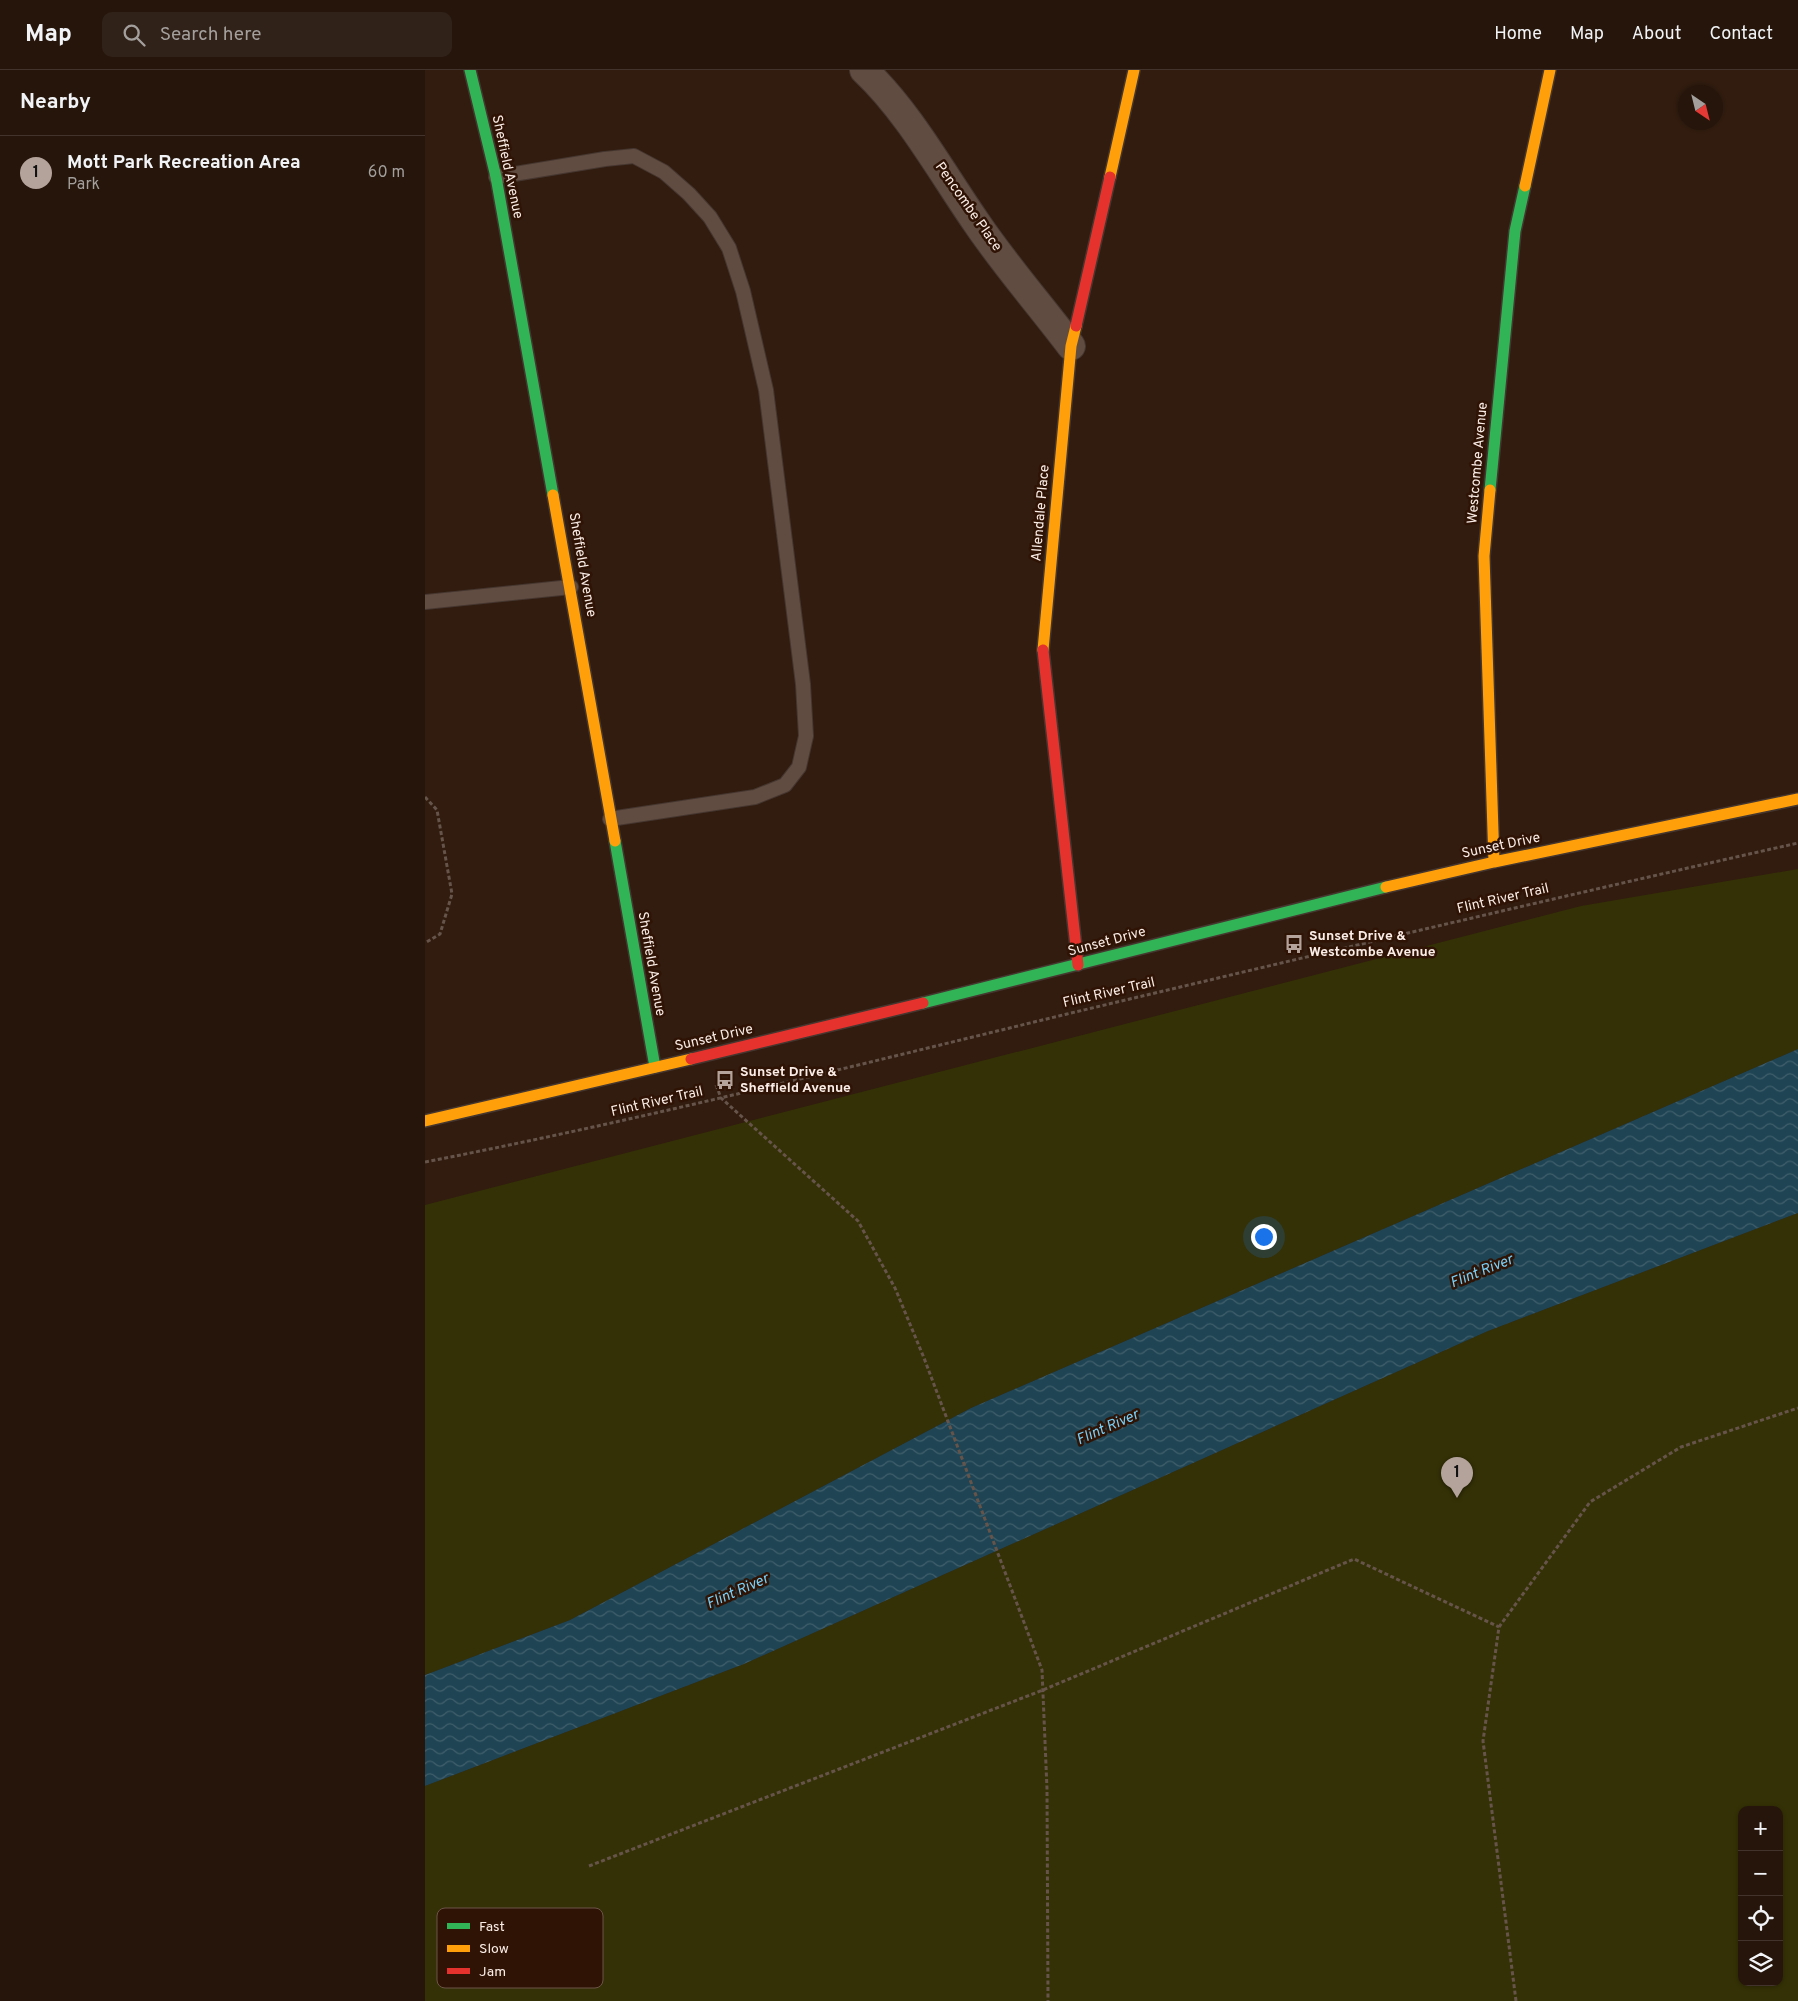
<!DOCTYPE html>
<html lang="en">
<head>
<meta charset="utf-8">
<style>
	:root { --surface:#25150b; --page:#312219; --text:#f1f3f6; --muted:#a39f9d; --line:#42342c; --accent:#b4a39b }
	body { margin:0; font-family:Overpass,sans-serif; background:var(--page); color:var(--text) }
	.controls { position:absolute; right:15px; bottom:15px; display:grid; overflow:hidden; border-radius:10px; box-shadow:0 1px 4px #0004 }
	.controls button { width:45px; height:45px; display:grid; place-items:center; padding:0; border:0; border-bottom:1px solid var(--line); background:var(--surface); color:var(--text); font:25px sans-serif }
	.compass { position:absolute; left:1253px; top:15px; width:45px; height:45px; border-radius:50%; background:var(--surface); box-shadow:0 1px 4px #0004; rotate:145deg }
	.you { position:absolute; left:838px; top:1166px; width:18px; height:18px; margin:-12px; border:4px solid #fff; border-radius:50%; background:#1a73e8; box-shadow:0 0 0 8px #1a73e833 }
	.badge { display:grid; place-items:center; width:32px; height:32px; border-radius:50%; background:var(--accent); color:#111; font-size:16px; font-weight:700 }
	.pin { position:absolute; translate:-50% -41px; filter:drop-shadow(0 1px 2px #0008) }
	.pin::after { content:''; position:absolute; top:26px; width:18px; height:15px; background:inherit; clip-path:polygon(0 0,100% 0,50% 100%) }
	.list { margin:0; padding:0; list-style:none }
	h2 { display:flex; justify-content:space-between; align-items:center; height:65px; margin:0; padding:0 20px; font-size:21px }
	h2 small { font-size:16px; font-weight:400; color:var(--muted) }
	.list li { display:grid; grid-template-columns:32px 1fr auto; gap:15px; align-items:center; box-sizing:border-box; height:75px; padding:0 20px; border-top:1px solid var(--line) }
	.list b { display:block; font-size:19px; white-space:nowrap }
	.list p { margin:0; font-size:16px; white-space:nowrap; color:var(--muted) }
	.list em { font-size:16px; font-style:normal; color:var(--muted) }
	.icon { flex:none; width:28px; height:28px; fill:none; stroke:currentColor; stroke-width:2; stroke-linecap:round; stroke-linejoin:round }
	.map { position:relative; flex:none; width:1373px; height:1931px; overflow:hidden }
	header { display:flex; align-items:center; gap:30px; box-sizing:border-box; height:70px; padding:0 25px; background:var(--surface); border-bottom:1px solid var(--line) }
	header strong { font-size:24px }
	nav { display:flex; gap:28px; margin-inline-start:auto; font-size:18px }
	.search { width:350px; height:45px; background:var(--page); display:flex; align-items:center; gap:12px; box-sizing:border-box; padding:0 18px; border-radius:10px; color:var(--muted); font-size:19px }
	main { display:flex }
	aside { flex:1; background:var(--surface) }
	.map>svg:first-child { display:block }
</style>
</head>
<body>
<header>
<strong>Map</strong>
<div class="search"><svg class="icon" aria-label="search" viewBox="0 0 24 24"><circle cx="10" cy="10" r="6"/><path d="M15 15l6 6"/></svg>Search here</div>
<nav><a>Home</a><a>Map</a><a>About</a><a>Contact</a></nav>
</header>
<main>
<aside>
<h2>Nearby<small></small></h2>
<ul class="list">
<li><span class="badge">1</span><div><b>Mott Park Recreation Area</b><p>Park</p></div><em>60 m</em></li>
</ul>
</aside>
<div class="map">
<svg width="1373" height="1931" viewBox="0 0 1373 1931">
	<defs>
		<pattern id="water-waves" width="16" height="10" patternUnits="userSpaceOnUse" patternTransform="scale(1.25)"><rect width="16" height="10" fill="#1f4453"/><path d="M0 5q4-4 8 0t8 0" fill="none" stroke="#405f6c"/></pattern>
	</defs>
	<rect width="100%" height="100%" fill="#311c0f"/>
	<path fill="#343106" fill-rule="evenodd" d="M1373 799V979L546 1338 145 1550 0 1605V1135L1156 836Z
		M1373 1143V1931H0V1716L319 1594 1063 1261ZM1317 1740H1354V1912H1317Z"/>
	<path fill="url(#water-waves)" d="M1373 979V1143L1063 1261 319 1594 0 1716V1605L145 1550 546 1338Z"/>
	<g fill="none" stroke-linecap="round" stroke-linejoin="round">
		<g stroke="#45362f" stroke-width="16">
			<path id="lane" d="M71 107 180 89 209 86 239 102 264 124 285 147 304 178 318 221 341 320 378 614 381 666 374 697 360 715 330 727 185 749
				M0 532 146 517"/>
		</g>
		<g stroke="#45362f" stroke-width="30">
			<path id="street" d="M439 0C483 41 517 103 551 152 580 195 615 235 646 276"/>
		</g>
		<g stroke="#45362f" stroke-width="14">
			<path id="fast" d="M45 0 71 107 128 425
				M1065 420 1090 161 1100 116
				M190 771 230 997
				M498 933 961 817"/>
		</g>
		<g stroke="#45362f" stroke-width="14">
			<path id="slow" d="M685 107 709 0
				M1100 116 1125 0
				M1065 420 1059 486 1069 792
				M128 425 190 771
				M618 580 646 276 651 256
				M961 817 1069 792 1373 729
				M0 1051 266 989"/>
		</g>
		<g stroke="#45362f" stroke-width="14">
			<path id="jam" d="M651 256 685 107
				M618 580 653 895
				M266 989 498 933"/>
		</g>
		<path stroke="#66544a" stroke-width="3" stroke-dasharray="4 2.5" stroke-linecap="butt" d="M0 727 12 740 27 824 15 864 0 873
			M291 1015 296 1028 433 1151 470 1218 499 1288 617 1600 622 1719 623 1931
			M0 1092C216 1050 428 996 642 944 885 886 1129 828 1373 773
			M164 1796 618 1620 929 1489 1074 1557
			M1091 1931 1058 1671 1074 1557 1165 1432 1256 1377 1373 1338"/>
		<use href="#lane" stroke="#614c41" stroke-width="14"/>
		<use href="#street" stroke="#614c41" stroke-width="28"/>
		<use href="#fast" stroke="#30b455" stroke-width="11"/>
		<use href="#slow" stroke="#ff9f0a" stroke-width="11"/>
		<use href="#jam" stroke="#e5322d" stroke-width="11"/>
	</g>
	<defs>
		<g id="bus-bare" transform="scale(1.5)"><path d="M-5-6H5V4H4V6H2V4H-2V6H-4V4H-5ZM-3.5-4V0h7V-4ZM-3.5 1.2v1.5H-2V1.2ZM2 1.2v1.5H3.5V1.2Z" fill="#b4a39b" stroke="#2f1304" stroke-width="2.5" paint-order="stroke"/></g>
	</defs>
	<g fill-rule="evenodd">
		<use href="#bus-bare" x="869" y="874"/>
		<use href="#bus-bare" x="300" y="1010"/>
	</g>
	<g text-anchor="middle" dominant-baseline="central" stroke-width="5" stroke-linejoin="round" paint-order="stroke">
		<g font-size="14" fill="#faece6" stroke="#2f1304">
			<text transform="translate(82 97) rotate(78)">Sheffield Avenue</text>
			<text transform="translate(543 137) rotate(55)">Pencombe Place</text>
			<text transform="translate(1053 393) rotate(-85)">Westcombe Avenue</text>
			<text transform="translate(616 443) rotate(-85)">Allendale Place</text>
			<text transform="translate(157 495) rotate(80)">Sheffield Avenue</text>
			<text transform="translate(1076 776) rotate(-12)">Sunset Drive</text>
			<text transform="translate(1078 829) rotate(-13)">Flint River Trail</text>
			<text transform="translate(682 872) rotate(-15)">Sunset Drive</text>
			<text transform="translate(226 894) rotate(80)">Sheffield Avenue</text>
			<text transform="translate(684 923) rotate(-13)">Flint River Trail</text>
			<text transform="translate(289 968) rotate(-13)">Sunset Drive</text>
			<text transform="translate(232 1032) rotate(-13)">Flint River Trail</text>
		</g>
		<g font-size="14" font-weight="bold" fill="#faece6" stroke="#2f1304" text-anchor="start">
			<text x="884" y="866">Sunset Drive &amp;<tspan x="884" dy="16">Westcombe Avenue</tspan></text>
			<text x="315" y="1002">Sunset Drive &amp;<tspan x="315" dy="16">Sheffield Avenue</tspan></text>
		</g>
		<g font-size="15" font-style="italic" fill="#78d0f9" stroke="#2f1304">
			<text transform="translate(1057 1202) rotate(-22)">Flint River</text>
			<text transform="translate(683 1358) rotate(-24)">Flint River</text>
			<text transform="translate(313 1522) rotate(-24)">Flint River</text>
		</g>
	</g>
	<rect x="12" y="1838" width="166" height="80" rx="8" fill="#2f1304" stroke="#6c5448" stroke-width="1"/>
	<rect x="22" y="1853" width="23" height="6" fill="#30b455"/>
	<rect x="22" y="1875" width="23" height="7" fill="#ff9f0a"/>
	<rect x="22" y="1898" width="23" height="6" fill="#e5322d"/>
	<g font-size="14" fill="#faece6">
		<text x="54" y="1861">Fast</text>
		<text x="54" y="1883">Slow</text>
		<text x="54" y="1906">Jam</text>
	</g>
</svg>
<div class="controls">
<button>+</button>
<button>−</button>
<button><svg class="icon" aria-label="locate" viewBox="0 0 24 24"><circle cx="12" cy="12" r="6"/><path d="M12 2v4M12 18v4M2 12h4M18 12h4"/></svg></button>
<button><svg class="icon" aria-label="layers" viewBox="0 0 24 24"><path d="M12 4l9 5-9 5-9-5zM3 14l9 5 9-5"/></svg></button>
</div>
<svg class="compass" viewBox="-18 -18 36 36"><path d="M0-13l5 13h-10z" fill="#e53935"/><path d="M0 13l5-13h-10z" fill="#a39f9d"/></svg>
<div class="you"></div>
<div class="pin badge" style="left:1032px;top:1428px">1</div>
</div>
</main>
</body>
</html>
